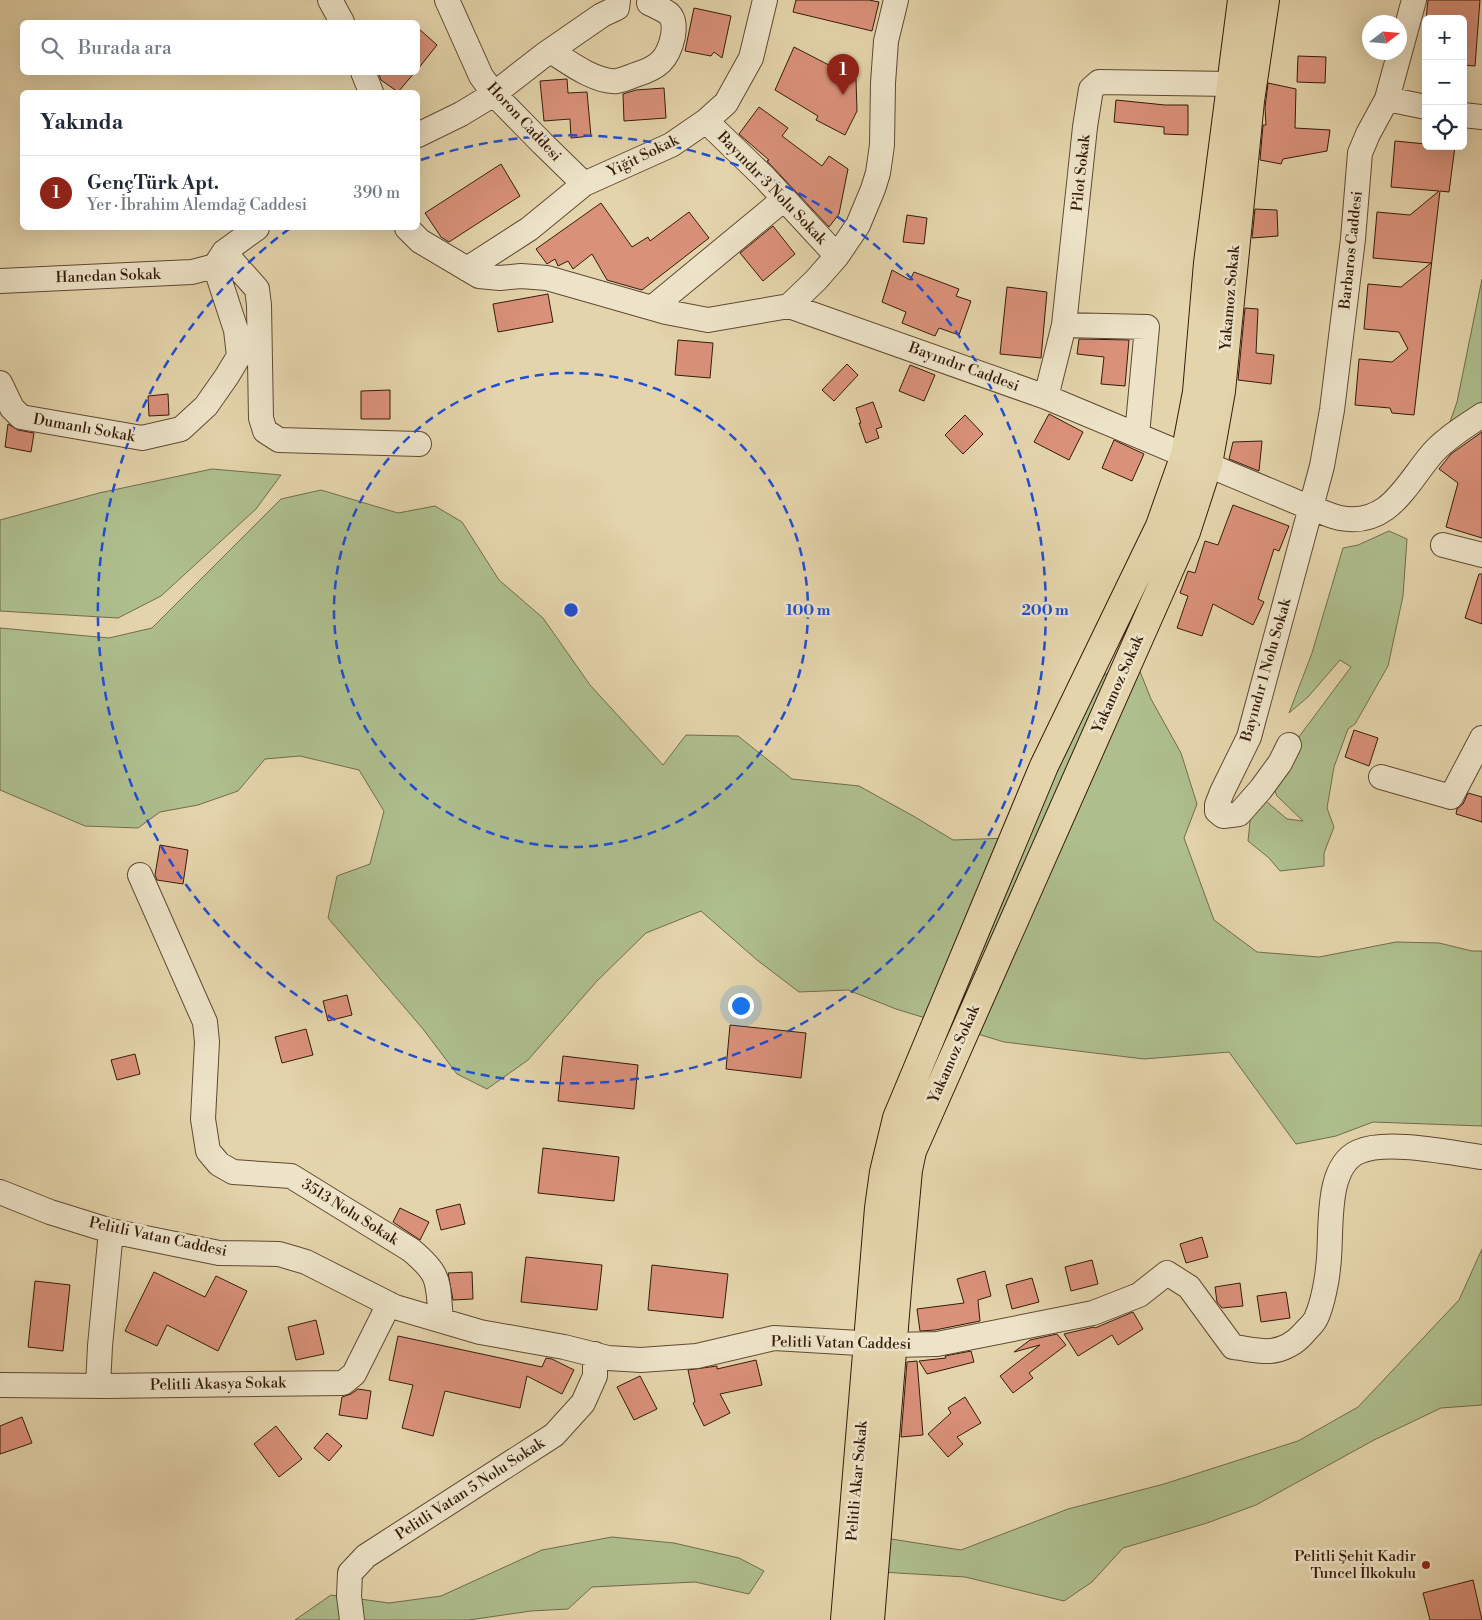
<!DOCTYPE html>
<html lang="tr">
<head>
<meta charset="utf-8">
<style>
	:root { --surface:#fff; --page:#f2f2f3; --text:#1f2937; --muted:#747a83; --line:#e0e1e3; --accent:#8f2418 }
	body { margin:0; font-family:"Libre Bodoni",serif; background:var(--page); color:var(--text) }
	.controls { position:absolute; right:15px; top:15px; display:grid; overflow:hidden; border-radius:8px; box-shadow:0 5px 20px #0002 }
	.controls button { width:45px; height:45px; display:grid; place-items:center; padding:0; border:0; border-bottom:1px solid var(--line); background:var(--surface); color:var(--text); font:25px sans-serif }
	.compass { position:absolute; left:1362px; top:15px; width:45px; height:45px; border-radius:50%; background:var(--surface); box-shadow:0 5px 20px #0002; rotate:74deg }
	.you { position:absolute; left:740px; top:1005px; width:18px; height:18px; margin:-12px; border:4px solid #fff; border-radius:50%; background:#1a73e8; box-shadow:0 0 0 8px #1a73e833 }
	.badge { display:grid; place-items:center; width:32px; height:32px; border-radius:50%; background:var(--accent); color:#fff; font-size:16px; font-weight:700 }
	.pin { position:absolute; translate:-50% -41px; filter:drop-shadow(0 1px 2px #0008) }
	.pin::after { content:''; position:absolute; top:26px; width:18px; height:15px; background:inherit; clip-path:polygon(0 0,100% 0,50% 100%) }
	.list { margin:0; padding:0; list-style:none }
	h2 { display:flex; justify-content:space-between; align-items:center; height:65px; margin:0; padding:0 20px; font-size:21px }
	h2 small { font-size:16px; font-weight:400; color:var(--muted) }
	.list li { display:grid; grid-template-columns:32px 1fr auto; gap:15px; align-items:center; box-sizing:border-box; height:75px; padding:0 20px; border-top:1px solid var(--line) }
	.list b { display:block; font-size:19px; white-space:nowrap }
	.list p { margin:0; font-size:16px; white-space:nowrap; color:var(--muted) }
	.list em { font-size:16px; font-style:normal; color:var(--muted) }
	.icon { flex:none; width:28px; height:28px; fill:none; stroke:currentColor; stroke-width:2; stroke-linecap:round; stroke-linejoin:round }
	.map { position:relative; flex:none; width:1482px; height:1620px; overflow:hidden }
	.search { position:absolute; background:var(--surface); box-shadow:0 5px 20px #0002; left:20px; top:20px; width:400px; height:55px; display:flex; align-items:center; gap:12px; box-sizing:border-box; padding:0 18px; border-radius:8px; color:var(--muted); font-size:19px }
	.panel { position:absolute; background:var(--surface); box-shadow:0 5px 20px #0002; left:20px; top:90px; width:400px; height:140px; border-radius:8px }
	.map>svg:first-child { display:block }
</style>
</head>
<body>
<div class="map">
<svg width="1482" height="1620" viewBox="0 0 1482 1620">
	<rect width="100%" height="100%" fill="#e4d4ab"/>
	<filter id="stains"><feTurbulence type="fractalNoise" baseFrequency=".004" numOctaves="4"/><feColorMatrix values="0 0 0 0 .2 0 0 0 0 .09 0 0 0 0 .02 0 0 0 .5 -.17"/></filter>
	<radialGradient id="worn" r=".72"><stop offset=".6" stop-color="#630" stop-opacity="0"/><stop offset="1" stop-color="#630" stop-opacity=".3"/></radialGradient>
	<path fill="#aebe8d" stroke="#726c4c" d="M1482 279V402L1455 424 1450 422 1457 402Z
		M212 469 281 475 256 509 161 596 118 618 0 611V520L99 493Z
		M321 490 398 513 435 506 462 522 499 580 543 618 590 685 663 765 686 735 738 736 792 779 859 786 915 817 953 840 1010 838 1097 681 1133 654 1151 699 1181 753 1197 804 1184 838 1214 920 1257 952 1319 957 1396 942 1439 943 1472 951H1482V1126L1373 1122 1336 1136 1296 1144 1229 1052 1144 1059 1004 1042 896 1009 848 990 799 992 757 960 701 911 646 933 597 981 528 1060 487 1089 457 1074 423 1029 328 918 337 876 370 864 384 811 359 770 300 756 265 759 238 791 198 805 160 812 138 828 85 826 0 790V628L109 638 152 628 281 499Z
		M1389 531 1407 539 1403 596 1388 666 1355 724 1348 729 1334 767 1327 808 1334 827 1324 853V866L1280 871 1269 858 1248 841 1251 812 1260 796 1287 819 1303 821 1277 796 1269 777 1351 667 1340 660 1308 697 1289 713 1312 653 1343 548 1358 545Z
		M1482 1249V1405L1441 1408 1374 1440 1256 1505 1207 1523 1123 1548 1092 1582 1064 1601 965 1577 881 1572 885 1538 961 1550 1068 1509 1164 1484 1298 1441 1358 1407 1459 1300Z
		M612 1537 674 1543 739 1558 764 1571 749 1594 695 1582 592 1587 568 1609 531 1611 469 1620H295L331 1595 389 1603 441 1596 542 1550Z"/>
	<path fill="#da917a" stroke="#351b0a" d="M796 0H869L879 2 872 31 793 12Z
		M1428 0H1480L1475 66 1463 65V19H1426Z
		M694 8 731 16 722 58 714 52 711 56 685 51Z
		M418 28 437 45 418 69Z
		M794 47 856 79 857 111 845 135 816 120 818 116 775 90Z
		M1298 56 1326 57 1325 83 1297 82Z
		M378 72H415L398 92 381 80Z
		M567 79 568 93 587 92 591 136 571 138 570 119 544 121 540 81Z
		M1268 83 1296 89 1295 128 1330 130 1327 151 1283 159 1281 164 1260 160 1263 125H1266L1265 108Z
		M664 88 666 118 624 121 623 94 636 90Z
		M1116 100 1165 105H1188V135L1164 134V127L1114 122Z
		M759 107 788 128 782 136 822 166 829 156 848 169 839 214 829 227 767 161 769 160 739 134Z
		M1395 141 1426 144V146H1455L1449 192 1440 191 1414 415 1392 413 1390 408 1355 405 1359 359 1392 362 1408 349 1399 332 1364 329 1368 284 1401 287 1431 263 1373 258 1377 212 1410 215 1439 191 1391 187Z
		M501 164 520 196 449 242 441 237 425 213Z
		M601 203 632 247 648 237 650 241 689 212 709 238 642 290 607 280 592 254 573 269 568 261 558 266 555 259 547 264 536 249Z
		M1255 209 1277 210 1278 236 1252 238Z
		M907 215 927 218 924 244 903 242Z
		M773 226 795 254 763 281 740 253Z
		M892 270 910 280 914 272 959 289 956 296 971 301 959 335 939 328 935 336 902 323 906 312 882 302Z
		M1007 287 1047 292 1041 358 1000 354Z
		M548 294 553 322 498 332 493 304Z
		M1245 308 1258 309 1256 353 1274 355 1271 384 1238 380Z
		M1079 339 1129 340 1125 386 1101 384 1104 357 1077 354Z
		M678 340 713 343 710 378 675 375Z
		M847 364 858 375 834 401 822 390Z
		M910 365 935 375 924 401 899 391Z
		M390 390V419H361V391Z
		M168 394 169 415 149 416 148 396Z
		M873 402 882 427 876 429 879 438 866 443 859 423H861L856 408Z
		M1049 414 1083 432 1069 460 1034 442Z
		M965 415 983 434 963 454 945 435Z
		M8 424 18 430 34 433 31 452 5 447Z
		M1482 432V538L1446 527 1458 483 1439 469 1451 454Z
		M1114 440 1144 454 1132 481 1102 468Z
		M1262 441 1259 471 1229 459 1233 442Z
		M1233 505 1289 526 1279 551 1274 549 1258 599 1264 602 1253 625 1213 604 1202 636 1177 628 1188 596 1180 593 1188 571 1195 573 1205 541 1218 545Z
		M1479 574H1482V624L1465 618Z
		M1354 730 1378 738 1369 766 1345 757Z
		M1468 793 1482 797V822L1456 814 1457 809 1463 804Z
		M160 845 188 850 183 884 157 880 155 875Z
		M347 995 352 1015 328 1021 323 1001Z
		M730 1025 806 1033 801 1078 726 1069Z
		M306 1029 313 1055 282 1063 275 1037Z
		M135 1054 140 1074 117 1080 111 1060Z
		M563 1056 638 1065 634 1109 558 1101Z
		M543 1148 619 1157 614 1201 538 1193Z
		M460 1204 465 1224 441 1230 436 1210Z
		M400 1208 429 1222 420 1240 393 1222Z
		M1202 1237 1208 1257 1186 1263 1180 1244Z
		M526 1257 602 1265 597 1310 521 1302Z
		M1092 1260 1098 1284 1071 1291 1065 1267Z
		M652 1265 728 1274 723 1318 648 1310Z
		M985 1271 991 1296 978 1300 980 1321 935 1330 920 1331 917 1309 964 1303 957 1279Z
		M154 1272 205 1297 216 1276 247 1291 218 1351 167 1325 157 1346 125 1331Z
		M472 1272 473 1299 453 1300 448 1273Z
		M1032 1278 1039 1302 1012 1309 1006 1285Z
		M35 1281 70 1285 63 1351 28 1347Z
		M1240 1283 1243 1306 1222 1308 1217 1302 1215 1287Z
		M1286 1292 1290 1318 1261 1322 1257 1296Z
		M1133 1312 1143 1329 1118 1345 1112 1335 1078 1356 1064 1334 1094 1327 1095 1328Z
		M316 1320 324 1354 296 1360 288 1327Z
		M1057 1334 1066 1345 1029 1373 1033 1378 1013 1393 1000 1376 1040 1345 1014 1352 1030 1340Z
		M398 1336 542 1367 546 1358 552 1359 574 1370 562 1394 527 1376 520 1408 445 1391 433 1436 402 1428 413 1385 389 1380Z
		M971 1351 974 1362 927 1374 919 1361 946 1358 945 1356Z
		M756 1360 762 1385 720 1394 730 1413 704 1426 693 1403 695 1402 688 1370 717 1366V1369Z
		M917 1361 923 1435 901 1437 907 1362Z
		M640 1376 657 1409 634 1420 617 1387Z
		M358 1389 371 1391 367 1419 339 1415 342 1397 351 1394Z
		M965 1397 981 1423 957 1437 963 1444 948 1457 928 1434 951 1413 948 1408Z
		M22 1417 32 1443 0 1454V1426Z
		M276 1426 302 1459 279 1477 254 1444Z
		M327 1433 342 1446 329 1461 314 1448Z
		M1473 1580 1482 1620H1430L1423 1593Z"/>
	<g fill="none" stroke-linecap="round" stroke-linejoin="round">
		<g stroke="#614932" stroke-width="26">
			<path id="minor" d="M330 0 342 22
				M447 0 481 76 494 94 542 143 584 184
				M551 51C568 62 596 83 617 81 623 80 630 77 635 75 658 68 668 60 673 36 674 29 675 20 669 14 664 10 655 6 649 3
				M363 72 371 92
				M1387 99 1426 107
				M1463 115 1482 117
				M706 121 764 177 837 256
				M418 135 461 114 494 94 544 55 602 15 617 8 618 0
				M407 228 420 241 479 276 500 278 521 276 547 278 666 312 708 320 789 306 1046 397 1311 508C1321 511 1330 516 1340 518 1388 527 1405 486 1431 455 1444 439 1465 427 1482 415
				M224 252 257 289 259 305 261 418 265 431 279 440 419 444
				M467 269 529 229 584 184 671 145 706 121 726 103 751 58 765 0
				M0 281 192 272 215 266
				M789 306 816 280 837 256 858 225 873 189 878 173 882 145 883 83 886 41 896 0
				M652 308 784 199
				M1064 325 1147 327 1137 435
				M0 383 12 408 21 417 142 438 181 429 206 406 227 376 239 356 236 330 215 266 224 252 257 228
				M1046 397 1064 325 1085 127 1091 89 1099 82 1231 84
				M1443 545 1482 555
				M1289 745 1280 763 1261 789 1239 814 1223 816 1217 811V805L1222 792 1249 737 1322 466 1332 410 1353 239 1360 153 1368 134 1387 99 1414 0
				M1381 777 1451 797 1482 738
				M140 875 205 1022 207 1042 203 1119 208 1151 219 1164 233 1172 291 1176 411 1250C442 1276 437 1281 441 1319
				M0 1192 50 1212 111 1231 219 1253 279 1254 306 1262 395 1307 480 1332 564 1347 608 1358 641 1360 697 1356 774 1338 893 1345 937 1344 1093 1313 1139 1295 1167 1273 1189 1287 1233 1347C1244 1348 1259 1352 1270 1351 1283 1350 1295 1343 1303 1334 1307 1329 1315 1323 1317 1316 1322 1305 1327 1281 1328 1268 1333 1236 1323 1168 1358 1152 1387 1139 1450 1153 1482 1157
				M0 1385 105 1386 343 1383 354 1374 389 1304
				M98 1386 100 1346 111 1231
				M352 1620 349 1596 350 1573 366 1556 554 1435 583 1403 595 1376V1354"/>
		</g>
		<g stroke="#351b0a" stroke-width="30">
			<path id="major" d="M845 1620 879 1208 884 1172 897 1118 1044 766 1160 526 1185 455 1197 392 1208 263 1242 0
				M870 1620 898 1278 908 1170 912 1151 1186 532 1208 464 1221 391 1250 101 1265 0"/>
		</g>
		<use href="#minor" stroke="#ede3c8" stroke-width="24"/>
		<use href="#major" stroke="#e4d4ab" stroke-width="28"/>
	</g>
	<g fill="none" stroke="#1d4ed8" stroke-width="2.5" stroke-dasharray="9 6">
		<circle cx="571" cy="610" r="237"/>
		<path d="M421 160A474 474 0 1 1 289 229"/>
	</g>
	<circle fill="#8f2418" stroke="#ede3c8" stroke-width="2" cx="1426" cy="1565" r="5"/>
	<g text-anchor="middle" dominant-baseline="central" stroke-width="5" stroke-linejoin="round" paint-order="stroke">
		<g font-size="15" fill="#351b0a" stroke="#ede3c8">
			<text transform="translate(524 122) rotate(47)">Horon Caddesi</text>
			<text transform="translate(643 156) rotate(-26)">Yiğit Sokak</text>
			<text transform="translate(1081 173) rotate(-84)">Pilot Sokak</text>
			<text transform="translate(772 188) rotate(46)">Bayındır 3 Nolu Sokak</text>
			<text transform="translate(1351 250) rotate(-84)">Barbaros Caddesi</text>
			<text transform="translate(108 276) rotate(-2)">Hanedan Sokak</text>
			<text transform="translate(1230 298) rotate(-85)">Yakamoz Sokak</text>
			<text transform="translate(964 367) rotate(20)">Bayındır Caddesi</text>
			<text transform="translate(84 428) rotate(10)">Dumanlı Sokak</text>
			<text transform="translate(1266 670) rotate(-74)">Bayındır 1 Nolu Sokak</text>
			<text transform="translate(1118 684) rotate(-66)">Yakamoz Sokak</text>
			<text transform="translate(954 1054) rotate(-66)">Yakamoz Sokak</text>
			<text transform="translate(350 1212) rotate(32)">3513 Nolu Sokak</text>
			<text transform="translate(158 1237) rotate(12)">Pelitli Vatan Caddesi</text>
			<text transform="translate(841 1343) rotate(1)">Pelitli Vatan Caddesi</text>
			<text transform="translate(218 1384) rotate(-1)">Pelitli Akasya Sokak</text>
			<text transform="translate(857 1481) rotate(-85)">Pelitli Akar Sokak</text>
			<text transform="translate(470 1489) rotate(-33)">Pelitli Vatan 5 Nolu Sokak</text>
		</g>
		<g font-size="15" fill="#351b0a" stroke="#ede3c8" text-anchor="end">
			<text x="1416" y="1556">Pelitli Şehit Kadir<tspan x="1416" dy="17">Tuncel İlkokulu</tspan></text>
		</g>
	</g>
	<circle cx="571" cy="610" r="8" fill="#1d4ed8" stroke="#ede3c8" stroke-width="2.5"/>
	<g font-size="15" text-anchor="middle" font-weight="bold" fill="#1d4ed8" stroke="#ede3c8" stroke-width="5" stroke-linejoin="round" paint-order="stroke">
		<text x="808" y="615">100 m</text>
		<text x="1045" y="615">200 m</text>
	</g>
	<rect width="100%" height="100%" filter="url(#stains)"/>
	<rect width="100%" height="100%" fill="url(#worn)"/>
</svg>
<div class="controls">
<button>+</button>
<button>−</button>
<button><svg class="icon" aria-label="locate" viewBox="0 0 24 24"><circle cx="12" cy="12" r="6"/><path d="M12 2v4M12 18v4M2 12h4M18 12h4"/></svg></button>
</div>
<svg class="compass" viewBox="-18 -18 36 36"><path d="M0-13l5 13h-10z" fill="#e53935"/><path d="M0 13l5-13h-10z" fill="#747a83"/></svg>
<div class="you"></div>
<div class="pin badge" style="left:843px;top:95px">1</div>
<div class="search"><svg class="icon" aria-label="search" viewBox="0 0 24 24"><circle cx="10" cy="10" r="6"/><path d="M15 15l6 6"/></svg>Burada ara</div>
<section class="panel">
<h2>Yakında<small></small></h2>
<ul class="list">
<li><span class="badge">1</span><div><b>GençTürk Apt.</b><p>Yer · İbrahim Alemdağ Caddesi</p></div><em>390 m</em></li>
</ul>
</section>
</div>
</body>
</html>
